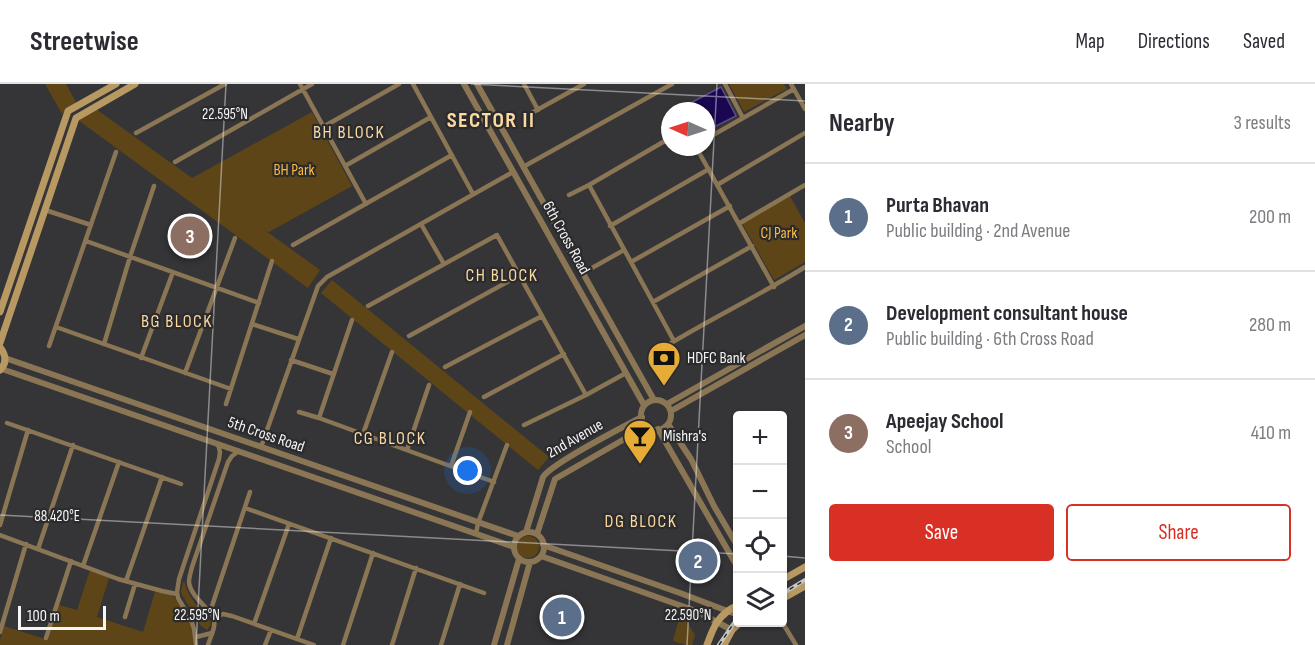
<!DOCTYPE html>
<html lang="en">
<head>
<meta charset="utf-8">
<style>
	:root { --surface:#fff; --page:#f7f7f7; --text:#2b2b33; --muted:#7c7c81; --line:#e1e1e2; --accent:#d93025 }
	body { margin:0; font-family:"Sofia Sans Condensed",sans-serif; background:var(--page); color:var(--text) }
	.controls { position:absolute; right:18px; bottom:18px; display:grid; overflow:hidden; border-radius:6px; box-shadow:0 2px 4px #0004 }
	.controls button { width:54px; height:54px; display:grid; place-items:center; padding:0; border:0; border-bottom:2px solid var(--line); background:var(--surface); color:var(--text); font:30px sans-serif }
	.compass { position:absolute; left:661px; top:18px; width:54px; height:54px; border-radius:50%; background:var(--surface); box-shadow:0 2px 4px #0004; rotate:273deg }
	.scale { position:absolute; left:18px; bottom:15px; width:88px; box-sizing:border-box; padding-left:6px; border:3px solid #f5f5f6; border-top:0; font-size:16px; line-height:21px; white-space:nowrap; color:#f5f5f6; -webkit-text-stroke:4px #2b2b2d; paint-order:stroke }
	.you { position:absolute; left:468px; top:387px; width:21px; height:21px; margin:-15px; border:4px solid #fff; border-radius:50%; background:#1a73e8; box-shadow:0 0 0 9px #1a73e833 }
	.badge { display:grid; place-items:center; width:39px; height:39px; border-radius:50%; background:var(--accent); color:#fff; font-size:20px; font-weight:700 }
	.pin { position:absolute; translate:-50% -50%; border:3px solid #fff; box-shadow:0 2px 6px #0006 }
	.list { margin:0; padding:0; list-style:none }
	h2 { display:flex; justify-content:space-between; align-items:center; height:78px; margin:0; padding:0 24px; font-size:26px }
	h2 small { font-size:20px; font-weight:400; color:var(--muted) }
	.list li { display:grid; grid-template-columns:39px 1fr auto; gap:18px; align-items:center; box-sizing:border-box; height:108px; padding:0 24px; border-top:2px solid var(--line) }
	.list b { display:block; font-size:22px; white-space:nowrap }
	.list p { margin:0; font-size:20px; white-space:nowrap; color:var(--muted) }
	.list em { font-size:20px; font-style:normal; color:var(--muted) }
	.actions { display:flex; gap:12px; padding:18px 24px }
	.actions a { flex:1; padding:14px 0; border:2px solid var(--accent); border-radius:6px; text-align:center; font-size:21px; color:var(--accent) }
	.actions .main { background:var(--accent); color:#fff }
	.icon { flex:none; width:33px; height:33px; fill:none; stroke:currentColor; stroke-width:2; stroke-linecap:round; stroke-linejoin:round }
	.map { position:relative; flex:none; width:805px; height:561px; overflow:hidden }
	header { display:flex; align-items:center; gap:36px; box-sizing:border-box; height:84px; padding:0 30px; background:var(--surface); border-bottom:2px solid var(--line) }
	header strong { font-size:28px }
	nav { display:flex; gap:33px; margin-inline-start:auto; font-size:21px }
	main { display:flex }
	aside { flex:1; background:var(--surface) }
	.map>svg:first-child { display:block }
</style>
</head>
<body>
<header>
<strong>Streetwise</strong>
<nav><a>Map</a><a>Directions</a><a>Saved</a></nav>
</header>
<main>
<div class="map">
<svg width="805" height="561" viewBox="0 0 805 561">
	<rect width="100%" height="100%" fill="#353537"/>
	<path fill="#5d4518" d="M45 0H66L77 20 66 25 62 30Z
		M729 0H784L787 5 744 28Z
		M96 25 192 94 312 28 352 102 269 148 266 147 320 186 308 204 78 36Z
		M790 112 805 139V178L774 196 742 139Z
		M332 196 549 373 538 386 321 209Z
		M517 463a11 11 0 1 1 22 0a11 11 0 1 1-22 0Z
		M90 486 109 494 97 533 143 548 155 508 172 510C182 525 195 542 193 561H0V556L4 542 48 556 59 521 77 526Z
		M183 498 185 499C188 514 200 525 210 537L211 541 207 546 201 542 182 511 181 507Z
		M680 531 683 532 695 551 692 561H686L673 557Z"/>
	<path fill="#1b0651" stroke="#5c4e82" stroke-width="1.5" d="M721 3 736 32 706 47V27H684L683 23Z"/>
	<g fill="none" stroke-linecap="round" stroke-linejoin="round">
		<path stroke="#8a7654" stroke-width="4.5" d="M300 0 366 120
			M413 0 473 110
			M524 0 538 26
			M725 0 743 34
			M791 0 805 25
			M528 31 584 0
			M323 43 399 0
			M136 49 225 0
			M706 55 794 5
			M696 63 774 203
			M175 78 312 0
			M345 82 431 33
			M523 83 672 0
			M589 101 670 54
			M717 101 805 49
			M569 111 589 101 674 257
			M45 126 91 141
			M740 139 805 101
			M421 140 444 180
			M610 142 709 85
			M86 157 259 219
			M293 161 452 71
			M631 178 730 122
			M583 189 624 166
			M653 218 752 162
			M368 222 497 151 586 311
			M252 240 298 255
			M56 243 231 305
			M409 252 520 191
			M104 260 130 173 154 102
			M49 262 116 68
			M658 267C706 237 757 213 805 183
			M141 274 173 188
			M291 276 333 290
			M445 283 542 232
			M185 289 235 154
			M484 313 564 270
			M226 320 272 177
			M299 328 319 334 494 398
			M319 334 352 236
			M7 339 181 400
			M524 341 586 311 626 289
			M363 350 392 268
			M261 363 318 202 327 193 513 88
			M407 366 429 301
			M451 382 470 328
			M245 424 484 509
			M0 441 28 346
			M476 450 478 439 507 361
			M0 451 118 495 162 507 177 510
			M38 465 73 361
			M83 482 119 378
			M126 497 162 393
			M210 528 250 408
			M125 533 135 500
			M214 534 223 530 232 532 314 561
			M782 538 796 561
			M254 540 289 440
			M0 548 26 460
			M196 553 212 549
			M46 554 71 477
			M297 555 331 454
			M196 561 194 545 191 536 178 514 177 508 179 495 219 375 220 368 218 360
			M208 561C211 551 217 542 213 532 206 522 190 511 189 498 189 493 191 488 192 483L228 378 232 372 239 367
			M265 561 271 546
			M343 561 373 469
			M392 561 416 484
			M441 561 460 500"/>
		<path stroke="#8a7654" stroke-width="6" d="M464 0 644 321
			M477 0 654 316
			M5 274 518 452
			M2 285 514 463
			M641 331a15 15 0 1 1 30 0a15 15 0 1 1-30 0Z
			M667 320 805 242
			M671 327 805 251
			M668 340 691 375 714 422 738 463
			M658 345 738 484
			M526 448 543 393C552 379 623 343 642 333
			M514 463a15 15 0 1 1 30 0a15 15 0 1 1-30 0Z
			M537 450 555 395 647 342
			M543 461 680 509 738 531
			M541 472 696 527 732 546
			M494 561 519 475
			M507 561 530 478"/>
		<path stroke="#b99962" stroke-width="7" d="M0 228 68 27 116 0
			M0 259 76 34 135 0
			M0 263C6 271 7 279 0 286
			M782 496 805 483
			M782 515 805 502
			M707 561C714 541 718 531 738 521
			M724 561 732 546 741 538"/>
		<g stroke="#c7c7c8" stroke-width="4">
			<path id="rail" d="M782 510 805 496
				M719 561 734 539 738 536"/>
		</g>
		<use href="#rail" stroke="#2b2b2d" stroke-width="1.5" stroke-dasharray="4.5" stroke-linecap="butt"/>
	</g>
	<path fill="none" stroke="#f5f5f6" stroke-width="1.5" stroke-opacity="0.45" d="M471 0 805 17M0 431 738 470M782 472 805 474M196 561 226 0M687 561 717 0"/>
	<defs>
		<g id="bank-pin" transform="scale(1.725)"><path d="M0 17L-7.5 6A9.5 9.5 0 1 1 7.5 6Z" fill="#e7ac36" stroke="#2b2b2d"/><path d="M-6-4H6V4H-6ZM0-2.3a2.3 2.3 0 1 0 0 4.6a2.3 2.3 0 1 0 0-4.6Z" fill="#111"/></g>
		<g id="bar-pin" transform="scale(1.725)"><path d="M0 17L-7.5 6A9.5 9.5 0 1 1 7.5 6Z" fill="#e7ac36" stroke="#2b2b2d"/><path d="M-6-5H6L.8 .8V4.5H3.5V6h-7V4.5H-.8V.8Z" fill="#111"/></g>
	</defs>
	<g fill-rule="evenodd">
		<use href="#bank-pin" x="664" y="274"/>
		<use href="#bar-pin" x="640" y="352"/>
	</g>
	<g text-anchor="middle" dominant-baseline="central" stroke-width="4.5" stroke-linejoin="round" paint-order="stroke">
		<g font-size="16" fill="#fabb40" stroke="#2b2b2d">
			<text x="294" y="86">BH Park</text>
			<text x="779" y="149">CJ Park</text>
		</g>
		<g font-size="16" fill="#f5f5f6" stroke="#2b2b2d">
			<text transform="translate(566 154) rotate(61)">6th Cross Road</text>
			<text transform="translate(266 351) rotate(19)">5th Cross Road</text>
			<text transform="translate(575 355) rotate(-30)">2nd Avenue</text>
		</g>
		<g font-size="16" fill="#f5f5f6" stroke="#2b2b2d" text-anchor="start">
			<text x="687" y="274">HDFC Bank</text>
			<text x="663" y="352">Mishra's</text>
		</g>
		<g font-size="18" letter-spacing="1.5" fill="#fad9a2" stroke="#2b2b2d">
			<text x="349" y="48">BH BLOCK</text>
			<text x="502" y="191">CH BLOCK</text>
			<text x="177" y="237">BG BLOCK</text>
			<text x="390" y="354">CG BLOCK</text>
			<text x="641" y="437">DG BLOCK</text>
		</g>
		<g font-size="22" font-weight="bold" letter-spacing="1.5" fill="#fad9a2" stroke="#2b2b2d">
			<text x="491" y="36">SECTOR II</text>
		</g>
	</g>
	<g font-size="15" text-anchor="middle" fill="#f5f5f6" stroke="#2b2b2d" stroke-width="4.5" stroke-linejoin="round" paint-order="stroke">
		<text x="225" y="35">22.595°N</text>
		<text x="57" y="437">88.420°E</text>
		<text x="197" y="536">22.595°N</text>
		<text x="688" y="536">22.590°N</text>
	</g>
</svg>
<div class="controls">
<button>+</button>
<button>−</button>
<button><svg class="icon" aria-label="locate" viewBox="0 0 24 24"><circle cx="12" cy="12" r="6"/><path d="M12 2v4M12 18v4M2 12h4M18 12h4"/></svg></button>
<button><svg class="icon" aria-label="layers" viewBox="0 0 24 24"><path d="M12 4l9 5-9 5-9-5zM3 14l9 5 9-5"/></svg></button>
</div>
<svg class="compass" viewBox="-18 -18 36 36"><path d="M0-13l5 13h-10z" fill="#e53935"/><path d="M0 13l5-13h-10z" fill="#7c7c81"/></svg>
<div class="scale">100 m</div>
<div class="you"></div>
<div class="pin badge" style="left:562px;top:533px;background:#5c6f8a">1</div>
<div class="pin badge" style="left:698px;top:477px;background:#5c6f8a">2</div>
<div class="pin badge" style="left:190px;top:152px;background:#8d6e63">3</div>
</div>
<aside>
<h2>Nearby<small>3 results</small></h2>
<ul class="list">
<li><span class="badge" style="background:#5c6f8a">1</span><div><b>Purta Bhavan</b><p>Public building · 2nd Avenue</p></div><em>200 m</em></li>
<li><span class="badge" style="background:#5c6f8a">2</span><div><b>Development consultant house</b><p>Public building · 6th Cross Road</p></div><em>280 m</em></li>
<li><span class="badge" style="background:#8d6e63">3</span><div><b>Apeejay School</b><p>School</p></div><em>410 m</em></li>
</ul>
<div class="actions"><a class="main">Save</a><a>Share</a></div>
</aside>
</main>
</body>
</html>
